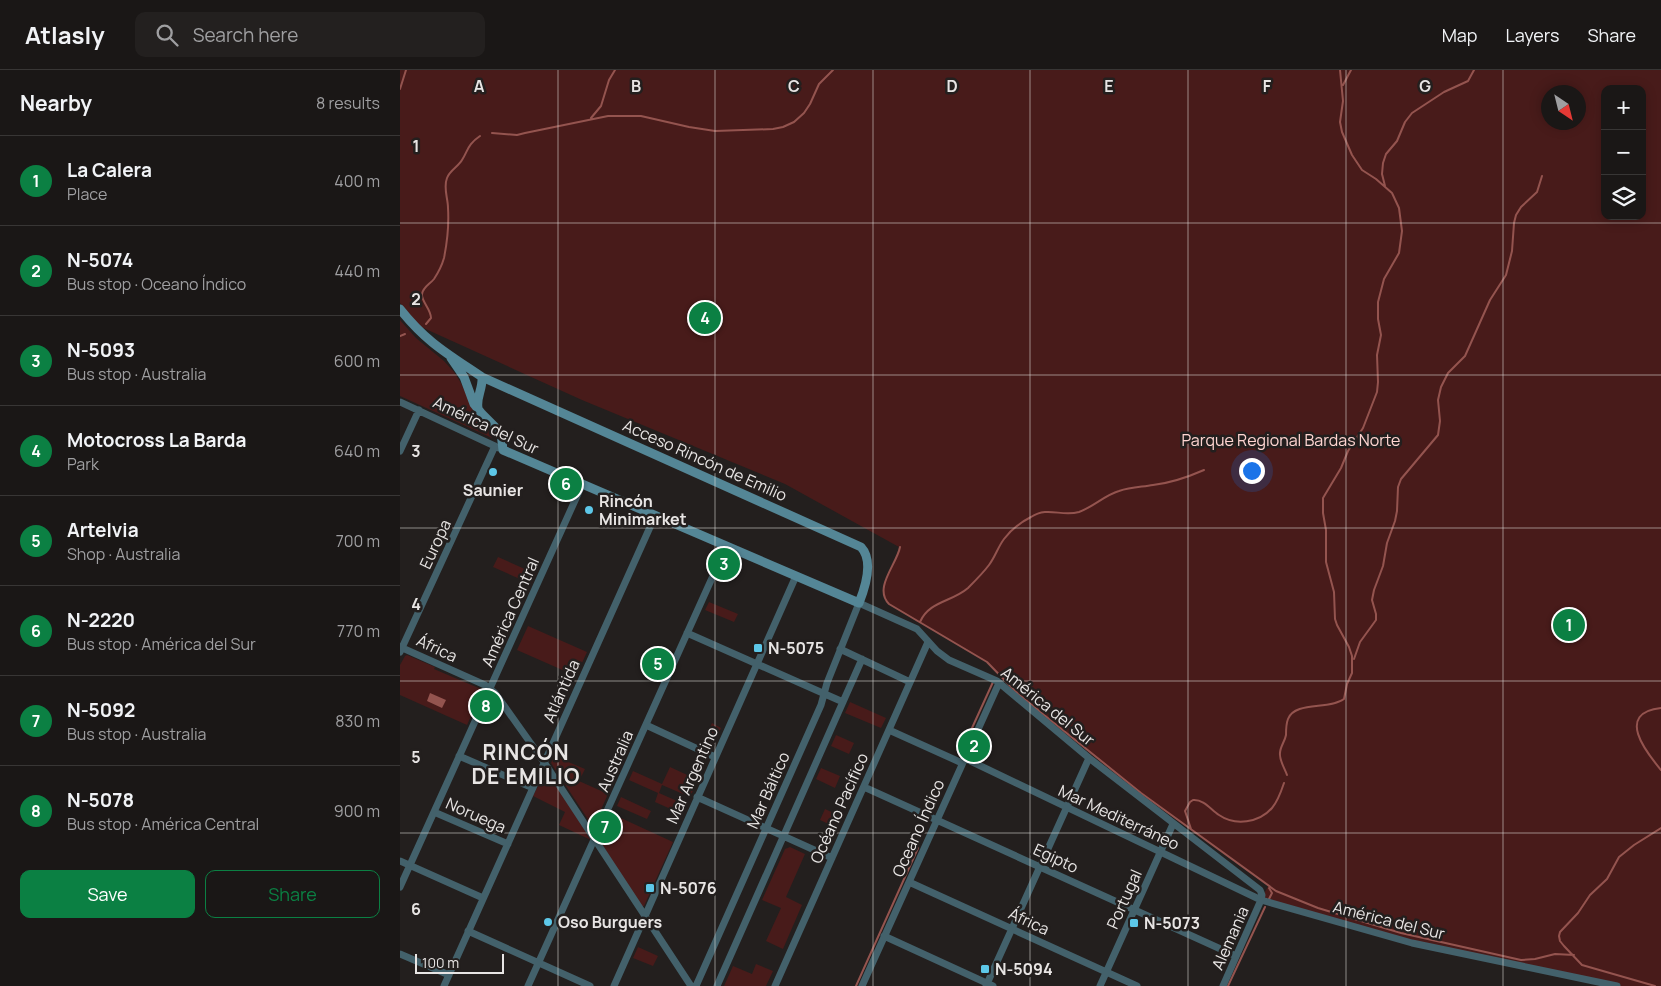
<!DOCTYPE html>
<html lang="en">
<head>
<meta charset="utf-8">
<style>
	:root { --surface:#1a1716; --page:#23201f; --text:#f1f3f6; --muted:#9f9fa1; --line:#383635; --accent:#0b8043 }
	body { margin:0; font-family:Manrope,sans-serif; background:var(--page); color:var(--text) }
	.controls { position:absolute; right:15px; top:15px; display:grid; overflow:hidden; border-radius:10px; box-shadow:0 2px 12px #0003 }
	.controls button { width:45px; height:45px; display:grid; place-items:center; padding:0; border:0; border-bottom:1px solid var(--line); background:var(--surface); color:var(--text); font:25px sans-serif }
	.compass { position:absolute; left:1141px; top:15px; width:45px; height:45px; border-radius:50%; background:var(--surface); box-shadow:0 2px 12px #0003; rotate:145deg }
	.scale { position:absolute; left:15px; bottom:12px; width:89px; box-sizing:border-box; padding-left:5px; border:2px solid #e8e5e4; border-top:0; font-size:14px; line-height:18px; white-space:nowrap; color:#e8e5e4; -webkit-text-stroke:4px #231f1e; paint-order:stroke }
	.you { position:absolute; left:851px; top:400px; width:18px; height:18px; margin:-12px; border:4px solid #fff; border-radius:50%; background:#1a73e8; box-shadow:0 0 0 8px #1a73e833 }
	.badge { display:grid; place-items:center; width:32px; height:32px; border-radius:50%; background:var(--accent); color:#fff; font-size:16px; font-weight:700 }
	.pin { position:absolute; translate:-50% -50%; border:2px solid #fff; box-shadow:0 1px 5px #0006 }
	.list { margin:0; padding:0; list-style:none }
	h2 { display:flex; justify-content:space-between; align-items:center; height:65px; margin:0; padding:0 20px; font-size:21px }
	h2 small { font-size:16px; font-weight:400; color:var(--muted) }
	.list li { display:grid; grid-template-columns:32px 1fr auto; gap:15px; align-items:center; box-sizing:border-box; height:90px; padding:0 20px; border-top:1px solid var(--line) }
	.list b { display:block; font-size:19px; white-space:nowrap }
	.list p { margin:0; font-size:16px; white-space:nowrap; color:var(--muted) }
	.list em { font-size:16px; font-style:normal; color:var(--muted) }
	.actions { display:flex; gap:10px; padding:15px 20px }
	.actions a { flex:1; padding:11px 0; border:1px solid var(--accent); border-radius:10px; text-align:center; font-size:18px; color:var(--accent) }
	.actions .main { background:var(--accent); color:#fff }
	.icon { flex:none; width:28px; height:28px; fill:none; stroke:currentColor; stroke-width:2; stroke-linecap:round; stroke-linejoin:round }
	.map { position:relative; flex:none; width:1261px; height:916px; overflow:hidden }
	header { display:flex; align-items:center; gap:30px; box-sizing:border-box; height:70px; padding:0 25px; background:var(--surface); border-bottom:1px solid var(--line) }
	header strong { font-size:24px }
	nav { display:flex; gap:28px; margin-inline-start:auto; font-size:18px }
	.search { width:350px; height:45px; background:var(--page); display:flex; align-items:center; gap:12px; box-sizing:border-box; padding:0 18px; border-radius:10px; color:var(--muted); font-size:19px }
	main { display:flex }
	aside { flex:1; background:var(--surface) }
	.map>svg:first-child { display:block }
</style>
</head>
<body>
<header>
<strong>Atlasly</strong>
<div class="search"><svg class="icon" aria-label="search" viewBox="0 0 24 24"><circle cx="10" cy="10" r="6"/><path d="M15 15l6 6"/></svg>Search here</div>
<nav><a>Map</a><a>Layers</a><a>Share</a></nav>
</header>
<main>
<aside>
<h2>Nearby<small>8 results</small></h2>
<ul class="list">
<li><span class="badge">1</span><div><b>La Calera</b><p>Place</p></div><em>400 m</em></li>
<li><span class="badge">2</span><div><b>N-5074</b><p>Bus stop · Oceano Índico</p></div><em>440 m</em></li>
<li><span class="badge">3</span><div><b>N-5093</b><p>Bus stop · Australia</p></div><em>600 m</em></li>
<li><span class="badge">4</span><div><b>Motocross La Barda</b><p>Park</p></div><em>640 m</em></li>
<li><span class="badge">5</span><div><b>Artelvia</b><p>Shop · Australia</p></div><em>700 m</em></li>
<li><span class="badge">6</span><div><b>N-2220</b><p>Bus stop · América del Sur</p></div><em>770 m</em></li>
<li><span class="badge">7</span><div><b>N-5092</b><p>Bus stop · Australia</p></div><em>830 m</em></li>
<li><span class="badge">8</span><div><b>N-5078</b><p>Bus stop · América Central</p></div><em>900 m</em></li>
</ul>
<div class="actions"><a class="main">Save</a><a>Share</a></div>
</aside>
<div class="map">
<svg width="1261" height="916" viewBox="0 0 1261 916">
	<rect width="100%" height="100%" fill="#231f1e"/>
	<path fill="#481b1a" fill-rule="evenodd" d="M0 0H1261V916H1217L1012 873 861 830 868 816 741 723 618 624 587 592 489 534C473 518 497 494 499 477L385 414 182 330 19 256 0 233ZM1205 19H1242V146H1205ZM1148 22H1178V52H1148Z
		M0 250 16 268 44 291 54 302 61 313 74 341 89 361 92 368 0 326Z
		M98 487 136 504 131 514 93 497Z
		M309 532 338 544 334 552 305 540Z
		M128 556 187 582 176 606 117 580Z
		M7 585 35 597 34 599 81 619 82 622 67 655 0 625V595L5 586Z
		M450 632 486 648 481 658 445 643Z
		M312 653 321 658 313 676 310 677 303 674Z
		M436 665 454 673 449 684 431 676Z
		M154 686 185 699 179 711 208 724 195 753 191 754 151 693Z
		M270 697 298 710 290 727 262 715 259 723 286 735 282 744 255 732 258 723 229 710 233 701 262 714Z
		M421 698 440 706 435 718 416 709Z
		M145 702H148L191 770 159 755 165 742 133 726Z
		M221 727 251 741 247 749 217 736Z
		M425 739 442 747 437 758 420 750Z
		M210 743 273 772 244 836H241L199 770Z
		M390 777 405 784 386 827 402 835 383 879 366 871 381 838 362 830 385 779Z
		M238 877 258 886 253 896 233 888Z
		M356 894 373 901 366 916H324L333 896 352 904Z"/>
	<path fill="#94544f" d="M30 623 46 630 42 638 27 631Z"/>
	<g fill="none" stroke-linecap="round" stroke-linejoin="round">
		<path stroke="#94544f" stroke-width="2" d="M943 15 951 0
			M0 19 6 0
			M191 48 201 36 209 10 215 0
			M92 63 117 65 125 63 208 46H241L289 57 315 61 373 59 383 57 394 52 404 43 410 34 419 14 433 0
			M985 116 982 104 983 93 986 84 997 71 1005 52 1012 43 1044 22 1068 11 1074 0
			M26 254 31 248C31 239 21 231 22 224 23 217 30 214 34 209 38 203 42 195 44 188 47 173 49 154 48 138 48 128 43 118 47 108 50 100 58 97 62 90 69 79 67 75 80 66
			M0 266 5 264
			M500 477C497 494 473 518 489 534L587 592 618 624 741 723 876 821 918 838 1001 863 1121 890 1135 889 1155 884 1174 885
			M520 552C529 531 552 532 568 518 575 511 583 503 589 495 595 487 598 477 604 469 611 460 621 452 631 447 648 436 661 447 679 442 693 437 705 425 719 421 731 417 742 417 753 415 771 413 788 407 804 400
			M954 589 960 572 976 550V544L972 530 974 520 983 496 987 473 995 451 997 441 998 417 1001 409 1038 365 1040 351 1038 330 1041 317 1048 303 1065 286 1090 230 1106 205 1112 181 1114 153 1116 145 1121 137 1137 122 1142 106
			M1261 638C1215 643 1246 682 1261 700
			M572 658 593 612
			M887 705C885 699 879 690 880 683 880 677 885 671 886 665 886 660 886 654 888 649 895 631 929 640 944 629L947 614 952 603V586L949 577 937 555 935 549 934 522 926 492V460L923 443V428L941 398 948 381 963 358 977 322 978 312 977 285 981 265 978 249V232L984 209 999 183 1002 161 999 138 992 123 976 109 962 100 952 85 942 62 940 52 943 31 940 0
			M791 759 785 741 790 732 793 730C804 729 811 740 819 745 835 756 859 753 872 738 878 731 881 722 884 713
			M869 829 872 823 869 818
			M456 916 518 778
			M828 916 865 837
			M1255 916 1182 895 1164 876 1160 871 1159 866 1160 862 1178 843 1190 825 1207 809 1219 787 1234 775 1261 758"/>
		<path stroke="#43616b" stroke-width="7" d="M0 332 99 378
			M0 381 19 340
			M287 563 443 632
			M0 577 85 615 95 623 144 692 291 916
			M440 579 510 612
			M0 582 95 376
			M246 655 315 687
			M489 660 562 693
			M59 686 133 718
			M564 688 861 830 1012 873 1217 916
			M464 717 836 886
			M297 727 432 788
			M34 742 108 774
			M0 791 83 828
			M509 812 737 916
			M0 817 182 415
			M68 861 190 916
			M484 866 593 916
			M0 884 49 905
			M44 916 255 446
			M128 916 326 477
			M214 916 396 506
			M296 916 421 635 427 613 459 533 517 559 537 581 549 590 597 611 689 688 860 820 862 825 861 830 823 916
			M317 916 462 589
			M375 916 528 572
			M462 916 599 613
			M586 916 689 688
			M700 916 773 754"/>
		<path stroke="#548696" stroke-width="9" d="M0 239C26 272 48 284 82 307L461 477C474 491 465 518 459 533L103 380 101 363 82 344 74 334 64 307 51 288
			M78 338C76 327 83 319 82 307"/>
	</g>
	<path fill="none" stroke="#e8e5e4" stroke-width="1" stroke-opacity="0.55" d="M158 0V916M315 0V916M473 0V916M630 0V916M788 0V916M946 0V916M1103 0V916M0 153H1261M0 305H1261M0 458H1261M0 611H1261M0 763H1261"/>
	<g fill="#5dc7e8" stroke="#231f1e" stroke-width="2">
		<circle cx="93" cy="402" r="5"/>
		<circle cx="189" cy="440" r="5"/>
		<rect x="353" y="573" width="10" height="10" rx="2.5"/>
		<rect x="245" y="813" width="10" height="10" rx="2.5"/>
		<circle cx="148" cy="852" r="5"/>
		<rect x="729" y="848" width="10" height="10" rx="2.5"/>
		<rect x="580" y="894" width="10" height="10" rx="2.5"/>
	</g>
	<g text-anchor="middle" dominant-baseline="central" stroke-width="5" stroke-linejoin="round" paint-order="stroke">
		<g font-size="16" fill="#e8e5e4" stroke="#231f1e">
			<text transform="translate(86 355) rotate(25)">América del Sur</text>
			<text transform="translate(305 390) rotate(24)">Acceso Rincón de Emilio</text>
			<text transform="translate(35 474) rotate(-65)">Europa</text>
			<text transform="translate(110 542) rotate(-66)">América Central</text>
			<text transform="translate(37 578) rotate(25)">África</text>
			<text transform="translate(161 621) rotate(-66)">Atlántida</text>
			<text transform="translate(648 636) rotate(39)">América del Sur</text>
			<text transform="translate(215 691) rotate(-66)">Australia</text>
			<text transform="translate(292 705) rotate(-66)">Mar Argentino</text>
			<text transform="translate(368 720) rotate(-66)">Mar Báltico</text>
			<text transform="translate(439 738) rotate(-66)">Océano Pacífico</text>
			<text transform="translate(76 745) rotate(24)">Noruega</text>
			<text transform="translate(719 747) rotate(25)">Mar Mediterráneo</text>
			<text transform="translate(518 758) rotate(-66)">Oceano Índico</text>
			<text transform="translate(656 788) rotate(25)">Egipto</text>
			<text transform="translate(724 829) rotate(-66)">Portugal</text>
			<text transform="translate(989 850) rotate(14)">América del Sur</text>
			<text transform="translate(629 851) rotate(25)">África</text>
			<text transform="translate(830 868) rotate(-66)">Alemania</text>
		</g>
		<g font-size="16" fill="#ffd5d1" stroke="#231f1e">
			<text x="891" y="370">Parque Regional Bardas Norte</text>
		</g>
		<g font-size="16" font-weight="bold" fill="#e8e5e4" stroke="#231f1e" text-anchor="start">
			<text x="93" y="420" text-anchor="middle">Saunier</text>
			<text x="199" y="431">Rincón<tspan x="199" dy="18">Minimarket</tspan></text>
			<text x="368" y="578">N-5075</text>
			<text x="260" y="818">N-5076</text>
			<text x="158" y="852">Oso Burguers</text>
			<text x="744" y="853">N-5073</text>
			<text x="595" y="899">N-5094</text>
		</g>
		<g font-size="21" font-weight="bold" letter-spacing="1" fill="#e8e5e4" stroke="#231f1e">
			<text x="126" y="682">RINCÓN<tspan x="126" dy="24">DE EMILIO</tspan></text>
		</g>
	</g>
	<g font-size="16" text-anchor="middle" font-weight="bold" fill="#e8e5e4" stroke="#231f1e" stroke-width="5" stroke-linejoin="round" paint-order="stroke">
		<text x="79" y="22">A</text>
		<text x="236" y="22">B</text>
		<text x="394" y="22">C</text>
		<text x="552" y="22">D</text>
		<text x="709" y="22">E</text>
		<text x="867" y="22">F</text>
		<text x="1025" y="22">G</text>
		<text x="16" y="82">1</text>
		<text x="16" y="235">2</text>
		<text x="16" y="387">3</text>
		<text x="16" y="540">4</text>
		<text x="16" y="693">5</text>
		<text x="16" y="845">6</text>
	</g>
</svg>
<div class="controls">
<button>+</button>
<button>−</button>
<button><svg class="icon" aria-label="layers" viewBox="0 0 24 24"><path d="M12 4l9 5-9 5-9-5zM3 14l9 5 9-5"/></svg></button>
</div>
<svg class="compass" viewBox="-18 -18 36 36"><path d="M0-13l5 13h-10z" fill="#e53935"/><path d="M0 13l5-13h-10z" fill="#9f9fa1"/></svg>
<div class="scale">100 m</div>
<div class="you"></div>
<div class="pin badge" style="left:1169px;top:555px">1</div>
<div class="pin badge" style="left:574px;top:676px">2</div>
<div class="pin badge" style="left:324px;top:494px">3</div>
<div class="pin badge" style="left:305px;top:248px">4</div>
<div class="pin badge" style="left:258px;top:594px">5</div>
<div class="pin badge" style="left:166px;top:414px">6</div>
<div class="pin badge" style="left:205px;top:757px">7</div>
<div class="pin badge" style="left:86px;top:636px">8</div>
</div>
</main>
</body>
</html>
